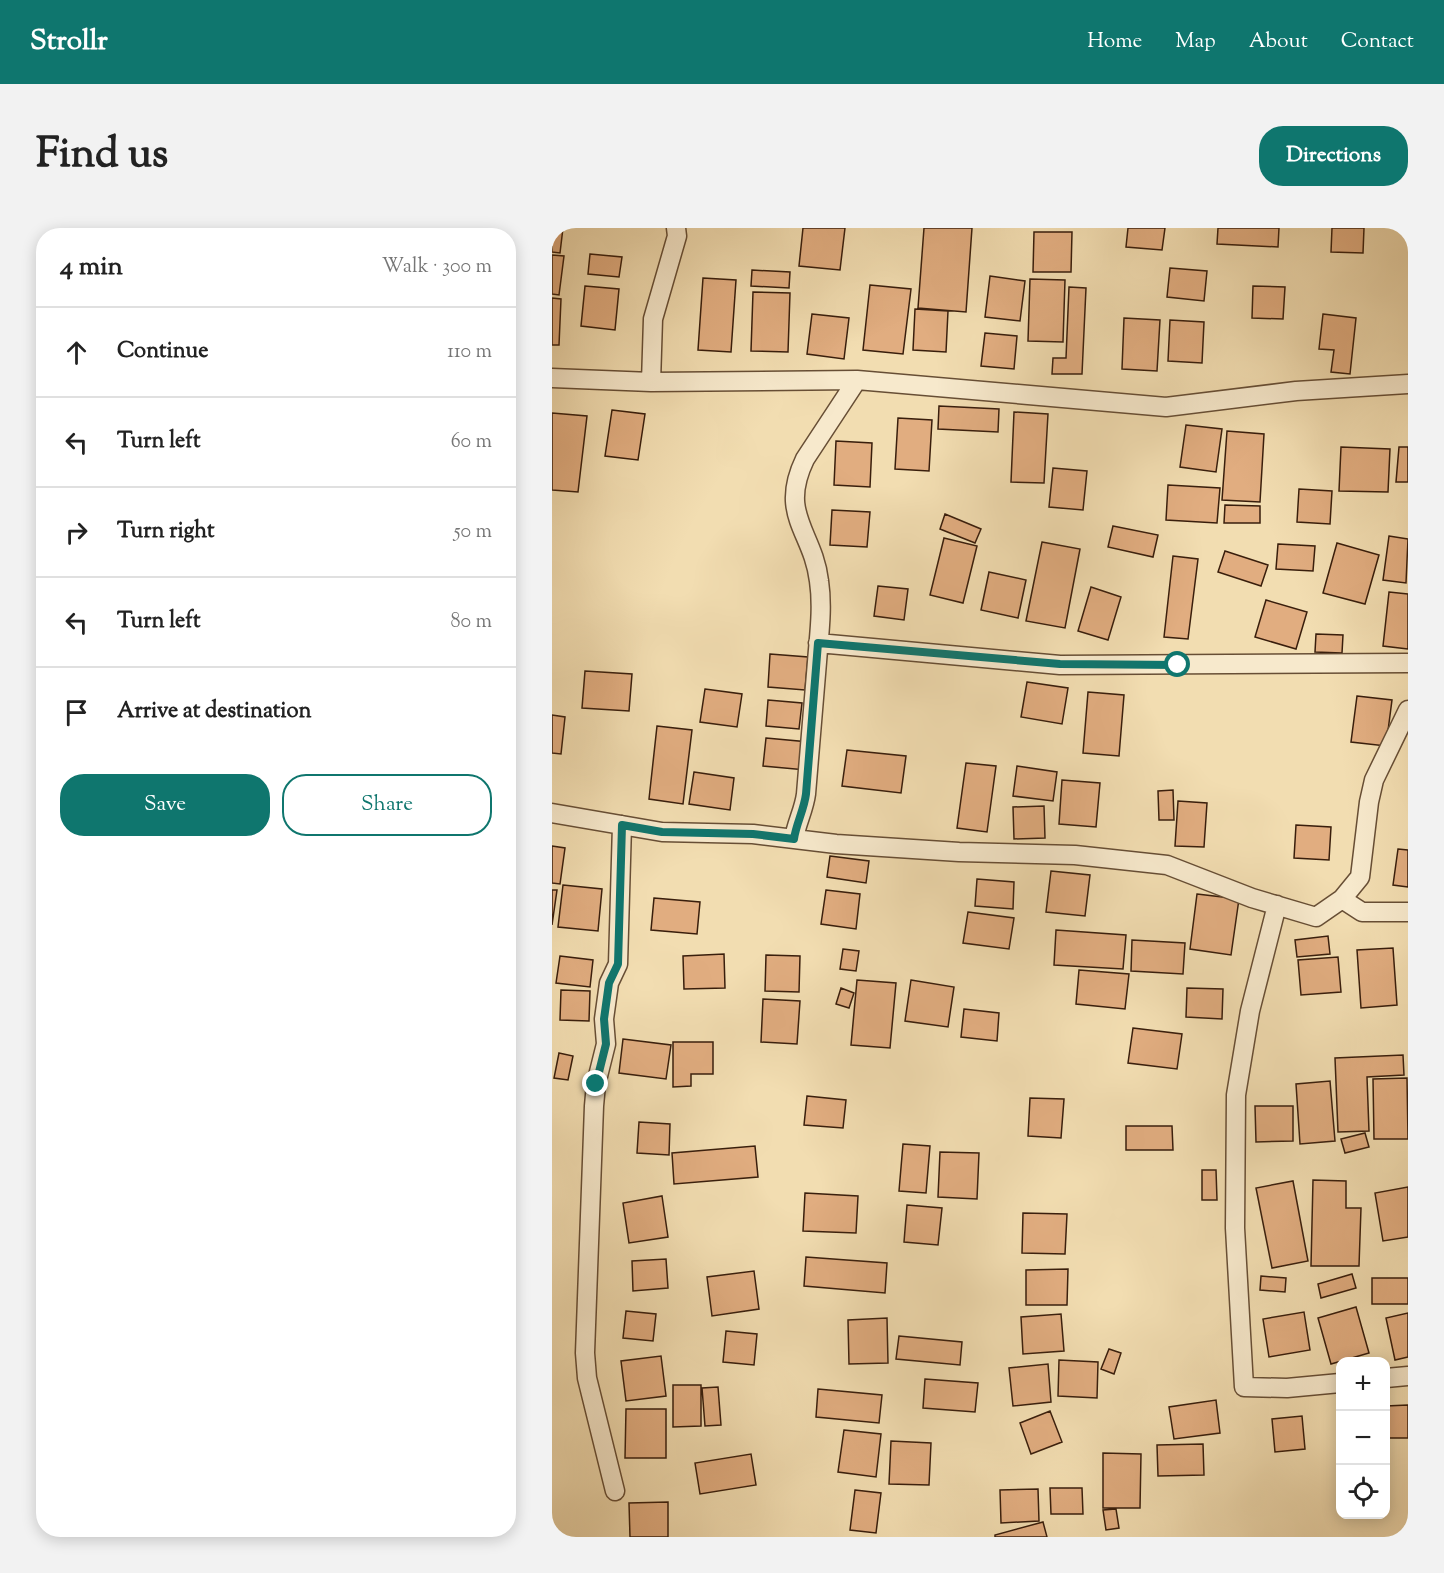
<!DOCTYPE html>
<html lang="en">
<head>
<meta charset="utf-8">
<style>
	:root { --surface:#fff; --page:#f2f2f2; --text:#222; --muted:#767676; --line:#e0e0e0; --accent:#0f766e }
	body { margin:0; font-family:"Sorts Mill Goudy",serif; background:var(--page); color:var(--text) }
	.controls { position:absolute; right:18px; bottom:18px; display:grid; overflow:hidden; border-radius:12px; box-shadow:0 3px 15px #0003 }
	.controls button { width:54px; height:54px; display:grid; place-items:center; padding:0; border:0; border-bottom:2px solid var(--line); background:var(--surface); color:var(--text); font:30px sans-serif }
	.stop { position:absolute; width:18px; height:18px; margin:-14px; border:4px solid #0f766e; border-radius:50%; background:#fff }
	.stop.end { background:#0f766e; border-color:#fff; box-shadow:0 2px 6px #0008 }
	.list { margin:0; padding:0; list-style:none }
	h2 { display:flex; justify-content:space-between; align-items:center; height:78px; margin:0; padding:0 24px; font-size:26px }
	h2 small { font-size:20px; font-weight:400; color:var(--muted) }
	.list li { display:grid; grid-template-columns:39px 1fr auto; gap:18px; align-items:center; box-sizing:border-box; height:90px; padding:0 24px; border-top:2px solid var(--line) }
	.list b { display:block; font-size:22px; white-space:nowrap }
	.list em { font-size:20px; font-style:normal; color:var(--muted) }
	.actions { display:flex; gap:12px; padding:18px 24px }
	.actions a { flex:1; padding:14px 0; border:2px solid var(--accent); border-radius:24px; text-align:center; font-size:21px; color:var(--accent) }
	.actions .main { background:var(--accent); color:#fff }
	.icon { flex:none; width:33px; height:33px; fill:none; stroke:currentColor; stroke-width:2; stroke-linecap:round; stroke-linejoin:round }
	.map { position:relative; flex:none; width:856px; height:1309px; overflow:hidden; border-radius:24px }
	header { display:flex; align-items:center; gap:36px; box-sizing:border-box; height:84px; padding:0 30px; background:var(--accent); color:#fff }
	header strong { font-size:28px }
	nav { display:flex; gap:33px; margin-inline-start:auto; font-size:21px }
	.intro { display:flex; align-items:center; justify-content:space-between; box-sizing:border-box; height:144px; padding:0 36px }
	h1 { margin:0; font-size:42px }
	.button { padding:15px 27px; border-radius:24px; background:var(--accent); color:#fff; font-size:21px; font-weight:700 }
	main { display:flex; gap:36px; padding:0 36px }
	aside { flex:1; background:var(--surface); border-radius:24px; box-shadow:0 3px 15px #0003 }
	.map>svg:first-child { display:block }
</style>
</head>
<body>
<header>
<strong>Strollr</strong>
<nav><a>Home</a><a>Map</a><a>About</a><a>Contact</a></nav>
</header>
<div class="intro"><h1>Find us</h1><a class="button">Directions</a></div>
<main>
<aside>
<h2>4 min<small>Walk · 300 m</small></h2>
<ul class="list">
<li><svg class="icon" aria-label="ahead" viewBox="0 0 24 24"><path d="M12 20V5M6 11l6-6 6 6"/></svg><div><b>Continue</b></div><em>110 m</em></li>
<li><svg class="icon" aria-label="left" viewBox="0 0 24 24"><path d="M17 20v-9H6M10 6l-5 5 5 5"/></svg><div><b>Turn left</b></div><em>60 m</em></li>
<li><svg class="icon" aria-label="right" viewBox="0 0 24 24"><path d="M7 20v-9h11M14 6l5 5-5 5"/></svg><div><b>Turn right</b></div><em>50 m</em></li>
<li><svg class="icon" aria-label="left" viewBox="0 0 24 24"><path d="M17 20v-9H6M10 6l-5 5 5 5"/></svg><div><b>Turn left</b></div><em>80 m</em></li>
<li><svg class="icon" aria-label="arrive" viewBox="0 0 24 24"><path d="M6 21V4h12l-3 4 3 4H6"/></svg><div><b>Arrive at destination</b></div></li>
</ul>
<div class="actions"><a class="main">Save</a><a>Share</a></div>
</aside>
<div class="map">
<svg width="856" height="1309" viewBox="0 0 856 1309">
	<rect width="100%" height="100%" fill="#f2ddb1"/>
	<filter id="stains"><feTurbulence type="fractalNoise" baseFrequency=".00333" numOctaves="4"/><feColorMatrix values="0 0 0 0 .2 0 0 0 0 .09 0 0 0 0 .02 0 0 0 .5 -.17"/></filter>
	<radialGradient id="worn" r=".72"><stop offset=".6" stop-color="#630" stop-opacity="0"/><stop offset="1" stop-color="#630" stop-opacity=".3"/></radialGradient>
	<path fill="#e1ad80" stroke="#391e0c" stroke-width="1.5" d="M0 0H11L8 25 0 24Z
		M251 0H293L288 42 247 38Z
		M372 0H420L414 84 366 80Z
		M576 0H613L610 22 574 19Z
		M666 0H727L726 19 665 16Z
		M780 0H812L811 25 779 24Z
		M482 4H520L519 44H481Z
		M38 26 70 29 67 49 36 46Z
		M0 27 12 28 7 67 0 66Z
		M618 40 655 43 652 73 615 69Z
		M200 42 238 44 237 60 199 58Z
		M438 48 473 53 468 93 433 89Z
		M151 50 184 52 179 124 146 122Z
		M478 51 513 52 511 114 476 113Z
		M318 57 359 61 351 126 311 122Z
		M33 58 67 61 63 102 29 98Z
		M701 58 733 59 731 91 700 90Z
		M517 59 534 60 530 146H500L501 130H514Z
		M201 64 238 65 236 124 199 123Z
		M0 70 9 71 7 117H0Z
		M363 81 396 83 394 124 361 122Z
		M260 86 297 90 292 131 255 126Z
		M771 86 804 90 798 146 779 144 782 122 767 121Z
		M572 90 608 92 605 143 570 141Z
		M618 92 652 94 650 135 616 133Z
		M433 105 465 108 462 141 429 138Z
		M387 178 447 181 446 204 386 201Z
		M60 182 93 186 86 232 53 228Z
		M462 184 496 186 492 255 459 254Z
		M0 185 35 188 26 264 0 262Z
		M346 190 380 192 377 243 343 241Z
		M634 197 670 201 664 244 628 239Z
		M675 203 712 206 708 274 670 272Z
		M284 213 320 215 318 259 282 257Z
		M789 219 838 221 836 264 787 263Z
		M847 219H856V254H844Z
		M501 240 535 243 531 282 497 279Z
		M616 257 668 260 665 295 614 292Z
		M747 261 780 263 778 296 745 294Z
		M673 277 708 278V295H672Z
		M280 282 318 284 315 319 278 317Z
		M393 286 429 301 423 315 388 301Z
		M561 298 606 307 601 329 556 319Z
		M837 308 856 311 854 355 831 352Z
		M392 310 425 318 411 375 378 367Z
		M490 314 528 321 513 400 474 393Z
		M785 315 827 327 813 376 771 365Z
		M726 316 763 318 761 343 724 341Z
		M673 323 716 337 709 358 666 344Z
		M621 328 646 331 636 411 612 409Z
		M437 344 474 352 466 390 429 382Z
		M326 358 356 361 352 392 322 388Z
		M539 359 569 369 556 412 526 403Z
		M837 364 856 366V421L831 418Z
		M714 372 755 384 744 421 703 409Z
		M764 406 791 407 790 425 763 424Z
		M218 426 256 429 253 462 216 459Z
		M33 443 80 446 77 483 30 480Z
		M475 454 516 460 510 496 469 489Z
		M153 461 190 466 185 499 148 494Z
		M536 464 572 467 567 528 531 525Z
		M805 468 840 472 834 518 799 514Z
		M216 472 250 475 247 501 214 498Z
		M0 487 13 489 9 526 0 525Z
		M105 498 140 502 131 576 97 571Z
		M214 510 257 514 254 542 211 538Z
		M295 522 354 528 349 565 290 558Z
		M414 535 444 538 435 604 405 600Z
		M465 538 505 544 501 573 461 568Z
		M142 544 182 550 178 582 137 576Z
		M510 552 548 555 544 599 507 596Z
		M621 562 622 592H607L606 563Z
		M626 573 655 575 652 619 623 618Z
		M492 578 493 610 462 611 461 579Z
		M744 597 779 599 777 632 742 630Z
		M0 618 13 620 8 656 0 655Z
		M846 621 856 622V659L841 657Z
		M278 628 317 633 314 655 275 649Z
		M499 643 538 647 533 688 494 684Z
		M425 651 462 654 461 681 423 678Z
		M11 657 50 661 46 703 6 699Z
		M0 662H5L0 697Z
		M274 662 308 666 304 701 269 696Z
		M645 666 687 671 679 727 638 721Z
		M102 670 148 674 145 706 99 702Z
		M416 684 462 690 457 721 411 715Z
		M504 702 574 707 571 741 502 737Z
		M776 708 778 726 745 729 743 712Z
		M580 712 633 715 631 746 579 743Z
		M841 720 845 777 809 780 805 722Z
		M291 721 307 723 304 743 288 741Z
		M172 726 173 760 132 761 131 728Z
		M214 727 248 728 247 764 213 763Z
		M8 728 41 732 38 759 4 755Z
		M786 729 789 764 749 767 746 732Z
		M527 742 577 746 573 781 524 776Z
		M305 752 344 755 338 820 299 817Z
		M359 752 402 759 396 799 353 793Z
		M289 760 302 765 297 780 284 776Z
		M635 760 671 761 670 791 634 789Z
		M9 762 38 763 37 793 8 792Z
		M211 771 248 773 245 816 209 814Z
		M412 781 447 785 445 813 409 809Z
		M581 800 630 806 625 841 576 835Z
		M71 811 119 817 114 851 67 845Z
		M121 814H161V846H139V858L121 859Z
		M7 825 21 828 16 852 2 850Z
		M851 827 852 847 815 849 817 903 786 904 783 830Z
		M855 850 856 911H822L821 851Z
		M778 853 783 913 748 916 744 856Z
		M255 868 294 872 291 900 252 897Z
		M478 870 512 871 509 910 476 908Z
		M703 878H741V913L704 914Z
		M87 894 118 896 117 927 85 925Z
		M574 898H620L621 922H574Z
		M813 905 817 919 793 925 789 911Z
		M351 916 378 918 374 965 347 963Z
		M203 918 206 949 122 956 120 925Z
		M388 924 427 925 425 971 386 969Z
		M650 942H664L665 972H650Z
		M761 952 794 953V980H809L807 1038H759Z
		M741 953 756 1033 720 1040 704 960Z
		M856 959V1009L831 1013 823 965Z
		M253 965 306 968 304 1005 251 1003Z
		M110 968 116 1009 77 1015 71 975Z
		M355 977 390 980 386 1017 352 1014Z
		M471 985 515 986 513 1026 470 1025Z
		M254 1029 335 1035 333 1065 252 1058Z
		M114 1031 116 1060 81 1063 80 1033Z
		M516 1041 515 1077H474V1042Z
		M202 1043 207 1081 160 1088 155 1049Z
		M800 1046 804 1060 769 1070 766 1056Z
		M709 1048 734 1050 733 1064 708 1062Z
		M820 1050H856V1076H820Z
		M804 1079 817 1125 779 1136 766 1090Z
		M74 1083 104 1086 101 1113 71 1110Z
		M752 1084 758 1122 717 1129 711 1091Z
		M856 1085V1129L843 1132 834 1090Z
		M509 1086 512 1123 471 1126 469 1089Z
		M335 1090 336 1135 297 1136 296 1092Z
		M174 1103 205 1106 202 1137 171 1134Z
		M347 1108 410 1114 408 1137 344 1131Z
		M557 1121 569 1125 562 1146 549 1141Z
		M109 1128 114 1168 74 1173 69 1133Z
		M507 1132 546 1134 545 1170 506 1168Z
		M496 1136 499 1174 461 1178 457 1140Z
		M373 1151 426 1155 423 1184 371 1180Z
		M121 1157H149V1198L121 1199Z
		M166 1159 169 1197 153 1198 150 1160Z
		M266 1161 330 1167 327 1195 264 1189Z
		M664 1172 668 1205 622 1211 617 1179Z
		M856 1177V1210H834V1178Z
		M74 1181H114V1230H73Z
		M498 1183 510 1214 479 1226 468 1195Z
		M750 1188 753 1221 723 1224 720 1191Z
		M292 1202 329 1206 324 1249 286 1244Z
		M339 1213 379 1215 377 1257 337 1256Z
		M651 1216 652 1247 606 1248 605 1217Z
		M551 1225 589 1226 588 1280H551Z
		M199 1226 204 1257 148 1266 143 1235Z
		M498 1260H530L531 1286H499Z
		M486 1261 487 1293 449 1295 448 1262Z
		M303 1262 329 1265 324 1305 298 1302Z
		M116 1274V1309H78L77 1275Z
		M564 1281 567 1300 554 1302 551 1282Z
		M491 1294 495 1309H443V1307Z"/>
	<g fill="none" stroke-linecap="round" stroke-linejoin="round">
		<g stroke="#674e35" stroke-width="21">
			<path id="minor" d="M0 150 99 154 305 152 614 179 744 163 856 156
				M99 154 101 91 125 8 124 0
				M266 415 508 437 856 435
				M0 585 110 604 201 606 284 616 407 624 523 627 615 637 700 670 764 689 790 671 808 649 817 574 822 552 856 482
				M242 611C244 596 252 582 254 566 258 522 261 478 265 434 267 407 271 380 267 353 261 303 226 287 253 231L305 152
				M790 671 810 684H856
				M725 677 698 783 684 867 683 1000 692 1159 735 1160 788 1155
				M834 1150 856 1148
				M63 1263 35 1150 33 1125 42 878 44 856 54 816 52 791 57 755 66 736 70 597"/>
		</g>
		<use href="#minor" stroke="#f7e9cc" stroke-width="18"/>
	</g>
	<g fill="none" stroke-linecap="round" stroke-linejoin="round">
		<path stroke="#0f766e" stroke-width="8" d="M44 856 54 816 52 791 57 755 66 736 70 597 110 604 201 606 242 611C244 596 252 582 254 566L266 415 508 436 626 437"/>
	</g>
	<rect width="100%" height="100%" filter="url(#stains)"/>
	<rect width="100%" height="100%" fill="url(#worn)"/>
</svg>
<div class="controls">
<button>+</button>
<button>−</button>
<button><svg class="icon" aria-label="locate" viewBox="0 0 24 24"><circle cx="12" cy="12" r="6"/><path d="M12 2v4M12 18v4M2 12h4M18 12h4"/></svg></button>
</div>
<div class="stop" style="left:626px;top:437px"></div>
<div class="stop end" style="left:44px;top:856px"></div>
</div>
</main>
</body>
</html>
